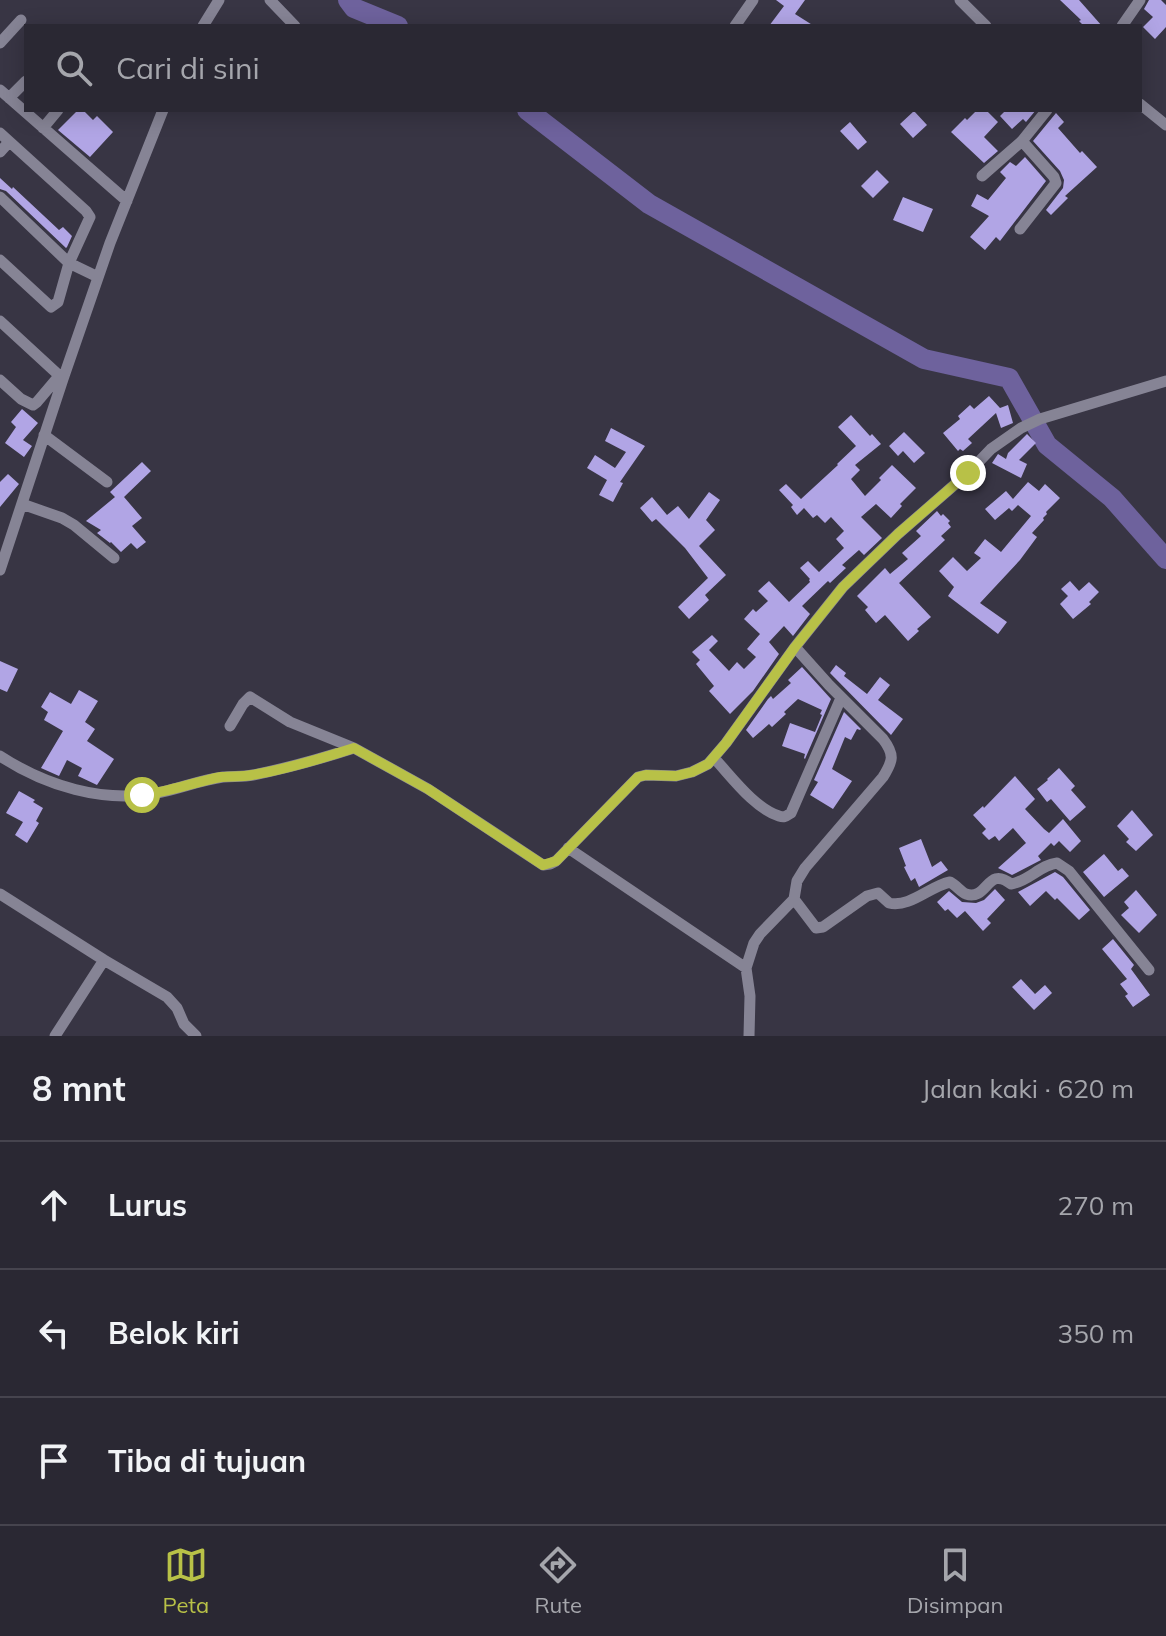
<!DOCTYPE html>
<html lang="id">
<head>
<meta charset="utf-8">
<style>
	:root { --surface:#2a2833; --page:#36343f; --text:#f1f3f6; --muted:#a5a6ac; --line:#46444e; --accent:#b8c147 }
	body { margin:0; font-family:Mulish,sans-serif; background:var(--page); color:var(--text) }
	.stop { position:absolute; width:24px; height:24px; margin:-18px; border:6px solid #b8c147; border-radius:50%; background:#fff }
	.stop.end { background:#b8c147; border-color:#fff; box-shadow:0 2px 8px #0008 }
	.list { margin:0; padding:0; list-style:none }
	h2 { display:flex; justify-content:space-between; align-items:center; height:104px; margin:0; padding:0 32px; font-size:34px }
	h2 small { font-size:26px; font-weight:400; color:var(--muted) }
	.list li { display:grid; grid-template-columns:52px 1fr auto; gap:24px; align-items:center; box-sizing:border-box; height:128px; padding:0 32px; border-top:2px solid var(--line) }
	.list b { display:block; font-size:30px; white-space:nowrap }
	.list em { font-size:26px; font-style:normal; color:var(--muted) }
	.icon { flex:none; width:44px; height:44px; fill:none; stroke:currentColor; stroke-width:2; stroke-linecap:round; stroke-linejoin:round }
	.map { position:relative; flex:none; width:1166px; height:1036px; overflow:hidden }
	.search { position:absolute; background:var(--surface); box-shadow:0 4px 20px #0003; left:24px; right:24px; top:24px; height:88px; display:flex; align-items:center; gap:20px; box-sizing:border-box; padding:0 28px; border-radius:0px; color:var(--muted); font-size:30px }
	.sheet { height:488px; background:var(--surface) }
	nav { display:flex; justify-content:space-around; align-items:center; box-sizing:border-box; height:112px; border-top:2px solid var(--line); background:var(--surface); font-size:22px; color:var(--muted) }
	nav a { display:grid; justify-items:center; gap:4px }
	nav .on { color:var(--accent) }
	.map>svg:first-child { display:block }
</style>
</head>
<body>
<div class="map">
<svg width="1166" height="1036" viewBox="0 0 1166 1036">
	<rect width="100%" height="100%" fill="#383544"/>
	<g fill="none" stroke-linecap="round" stroke-linejoin="round">
		<path stroke="#6e629d" stroke-width="20" d="M348 0 354 8 398 26
			M527 110 649 204 924 359 1009 378 1047 445 1112 498 1166 559"/>
	</g>
	<path fill="#b1a5e5" d="M776 0H805L795 14 814 26H769L784 6Z
		M1060 0H1079L1102 26H1084L1079 21 1081 20Z
		M1149 0H1161L1166 5V27L1155 39 1143 27 1153 17 1144 9Z
		M78 110H83L93 120 97 116 113 132 90 157 58 130Z
		M977 110H986L998 122 984 137 998 151 984 163 951 132 965 118 967 120Z
		M1006 110H1036L1026 122 1023 119 1012 129 1000 116Z
		M914 111 927 125 913 138 900 124Z
		M1056 113 1064 122 1058 128 1080 153 1082 151 1097 167 1065 196 1068 198 1051 215 1046 210 1063 188 1064 180 1060 171 1033 141Z
		M850 122 867 142 858 150 840 131Z
		M1025 157 1046 181 1000 241 996 237 985 250 970 237 989 216 971 206 977 194 988 200 1006 178 1000 172 1010 162 1016 166Z
		M877 170 889 182 873 198 861 186Z
		M0 178 12 189 13 187 59 230 63 227 72 236 67 247 66 248 6 191 0 189Z
		M903 197 933 209 923 232 893 220Z
		M989 396 1000 408 1008 405 1013 423 1001 428 996 413 968 439 972 443 963 451 960 449 958 451 943 433 960 419 958 416 970 405 974 409Z
		M22 409 38 423 23 440 32 446 24 457 5 443 16 427 11 422Z
		M851 415 870 436 872 434 881 444 855 465 860 470 851 479 865 496 881 480 879 478 892 465 916 488 900 504 902 506 891 518 876 504 861 517 882 538 864 555 859 550 842 565 846 568 830 583 828 581 802 606 810 614 793 636 784 626 769 642 779 654 753 691 730 714 709 691 714 686 696 664 700 660 692 652 712 635 718 641 709 650 729 671 737 662 744 669 756 657 747 649 760 634 744 619 753 609 756 612 768 601 758 591 769 581 789 602 810 582 809 580 810 579 800 568 808 561 819 572 844 548 836 539 844 531 831 517 825 523 817 515 813 518 804 508 797 515 791 507 793 505 779 490 786 484 801 499 838 465 837 464 856 446 838 427Z
		M611 428 645 446 620 482 623 483 613 502 599 495 607 480 587 468 595 455 615 468 626 452 605 441Z
		M904 432 925 453 914 463 903 451 898 456 889 446Z
		M1027 434 1036 443 1019 460 1027 464 1021 478 992 463 998 454 1006 459 1008 453Z
		M142 462 151 471 124 497 142 518 132 526 146 542 137 549 131 543 121 552 111 542 110 543 97 533 101 530 86 521 115 497 110 492Z
		M8 474 19 484 0 507V482Z
		M1028 482 1039 491 1045 484 1060 498 1046 512 1047 514 1043 518 1044 520 1032 533 1037 537 1020 560 980 603 1007 622 998 634 948 596 954 587 939 571 953 557 967 571 981 558 974 553 985 539 1001 552 1031 516 1018 505 1012 511 1009 508 995 520 985 509 1006 491 1013 499Z
		M709 492 720 500 706 520 715 530 699 546 726 575 705 595 709 600 689 619 678 607 708 578 685 548 656 519 652 522 640 508 652 497 667 515 678 506 689 519Z
		M937 511 941 516 943 514 950 521 948 523 951 527 941 536 945 540 899 583 931 617 917 629 919 631 908 641 885 615 876 623 865 610 868 607 857 596 885 568 890 574 908 559 902 553 921 536 916 531Z
		M1070 581 1079 591 1089 582 1099 592 1089 602 1091 604 1073 619 1060 604 1068 596 1061 589Z
		M0 661 18 669 7 692 0 689Z
		M836 665 846 673 844 676 867 694 880 677 890 685 878 700 903 719 891 735 830 673Z
		M802 667 831 699 805 759 804 758 805 754 782 746 790 723 815 732 822 715 820 714 822 710 798 699 784 712 786 714 772 727 769 724 753 738 746 730 768 699 771 696 773 699 791 683 788 680Z
		M79 690 98 701 85 722 95 729 87 741 114 759 97 785 78 776 82 768 67 760 59 776 41 768 63 731 44 720 48 712 41 707 50 692 71 704Z
		M844 712 861 729 860 730 857 729 851 740 845 737 832 769 852 781 833 809 810 795 818 782 814 780Z
		M1059 768 1075 786 1071 790 1086 807 1070 821 1051 799 1047 802 1037 789 1048 780 1047 779Z
		M1015 776 1035 799 1025 809 1044 829 1049 833 1063 819 1081 841 1070 852 1059 841 1054 846 1051 843 1038 856 1041 860 1012 875 998 868 1026 843 1013 828 999 841 995 836 989 840 982 833 986 829 973 815 983 806 984 808Z
		M19 791 35 800 33 802 43 808 36 821 39 823 27 843 15 835 23 822 6 813Z
		M1132 810 1153 835 1136 851 1126 842 1129 839 1117 826Z
		M921 839 932 867 941 861 948 870 919 887 915 878 911 881 904 867 906 866 899 848Z
		M1104 854 1118 871 1122 868 1129 876 1104 897 1083 872Z
		M1055 872 1063 877 1090 910 1079 920 1057 898 1055 900 1046 891 1030 906 1018 892Z
		M995 889 1005 900 987 919 991 923 983 931 965 911 957 918 948 909 945 911 937 902 949 891 962 902 976 903 984 900Z
		M1136 890 1157 915 1139 933 1121 915 1129 908 1124 902Z
		M1113 939 1134 965 1131 969 1150 995 1133 1007 1125 996 1128 994 1120 984 1127 979 1102 949Z
		M1021 979 1035 994 1045 985 1052 993 1034 1010 1012 987Z"/>
	<g fill="none" stroke-linecap="round" stroke-linejoin="round">
		<path stroke="#868495" stroke-width="11" d="M270 0 295 26
			M960 0 986 26
			M203 26 219 0
			M735 26 753 0
			M1122 26 1140 0
			M0 43 21 20
			M0 90 127 201
			M9 98 26 81
			M1140 104 1166 125
			M43 128 58 110
			M0 133 86 211 90 217 69 263 58 302 51 307 0 260
			M0 152 9 142
			M982 176 1022 141
			M0 197 69 263 98 277
			M1020 229 1056 183 1054 177 1022 141 1047 110
			M0 321 63 379
			M0 380 21 399 33 405 37 402 59 376
			M44 435 107 482
			M22 504 62 518 74 525 114 558
			M0 570 63 379 110 243 163 110
			M230 726 243 704 250 697 290 722 354 748
			M0 756C46 786 102 803 157 793 179 789 200 780 223 777 233 776 243 777 253 775 288 768 320 759 354 748L428 789 543 865 550 864 556 861 638 777 646 775 676 776 692 772 708 764 726 743 795 647 843 587 898 534 968 473 991 449 1021 428 1040 419 1166 381
			M714 758C731 776 754 808 779 816 785 818 786 816 791 813L841 698
			M568 848 746 968
			M0 894 104 960 167 997 177 1008 184 1024 196 1036
			M794 899 816 928 823 927 867 896 878 893 889 903C910 908 930 886 950 882 956 885 961 892 966 894 988 901 987 865 1011 884 1029 881 1040 865 1057 863L1069 871 1149 970
			M55 1036 104 960
			M749 1036 750 996 746 968 754 943 760 934 794 899 797 881 805 868 883 777C893 761 895 755 883 739L829 685 795 647"/>
	</g>
	<g fill="none" stroke-linecap="round" stroke-linejoin="round">
		<path stroke="#b8c147" stroke-width="10" d="M142 795C169 792 194 782 221 777 231 776 242 777 252 775 287 769 320 759 354 748L428 789 543 865 556 861 638 777 646 775 676 776 692 772 708 764 726 743 795 647 843 587 898 534 968 473"/>
	</g>
</svg>
<div class="stop" style="left:142px;top:795px"></div>
<div class="stop end" style="left:968px;top:473px"></div>
<div class="search"><svg class="icon" aria-label="search" viewBox="0 0 24 24"><circle cx="10" cy="10" r="6"/><path d="M15 15l6 6"/></svg>Cari di sini</div>
</div>
<section class="sheet">
<h2>8 mnt<small>Jalan kaki · 620 m</small></h2>
<ul class="list">
<li><svg class="icon" aria-label="ahead" viewBox="0 0 24 24"><path d="M12 20V5M6 11l6-6 6 6"/></svg><div><b>Lurus</b></div><em>270 m</em></li>
<li><svg class="icon" aria-label="left" viewBox="0 0 24 24"><path d="M17 20v-9H6M10 6l-5 5 5 5"/></svg><div><b>Belok kiri</b></div><em>350 m</em></li>
<li><svg class="icon" aria-label="arrive" viewBox="0 0 24 24"><path d="M6 21V4h12l-3 4 3 4H6"/></svg><div><b>Tiba di tujuan</b></div></li>
</ul>
</section>
<nav>
<a class="on"><svg class="icon" aria-label="map" viewBox="0 0 24 24"><path d="M3 6l6-2 6 2 6-2v14l-6 2-6-2-6 2zM9 4v14M15 6v14"/></svg>Peta</a>
<a><svg class="icon" aria-label="directions" viewBox="0 0 24 24"><path d="M12 3l9 9-9 9-9-9zM9 14v-3h6M13 9l2 2-2 2"/></svg>Rute</a>
<a><svg class="icon" aria-label="saved" viewBox="0 0 24 24"><path d="M7 4h10v16l-5-4-5 4z"/></svg>Disimpan</a>
</nav>
</body>
</html>
